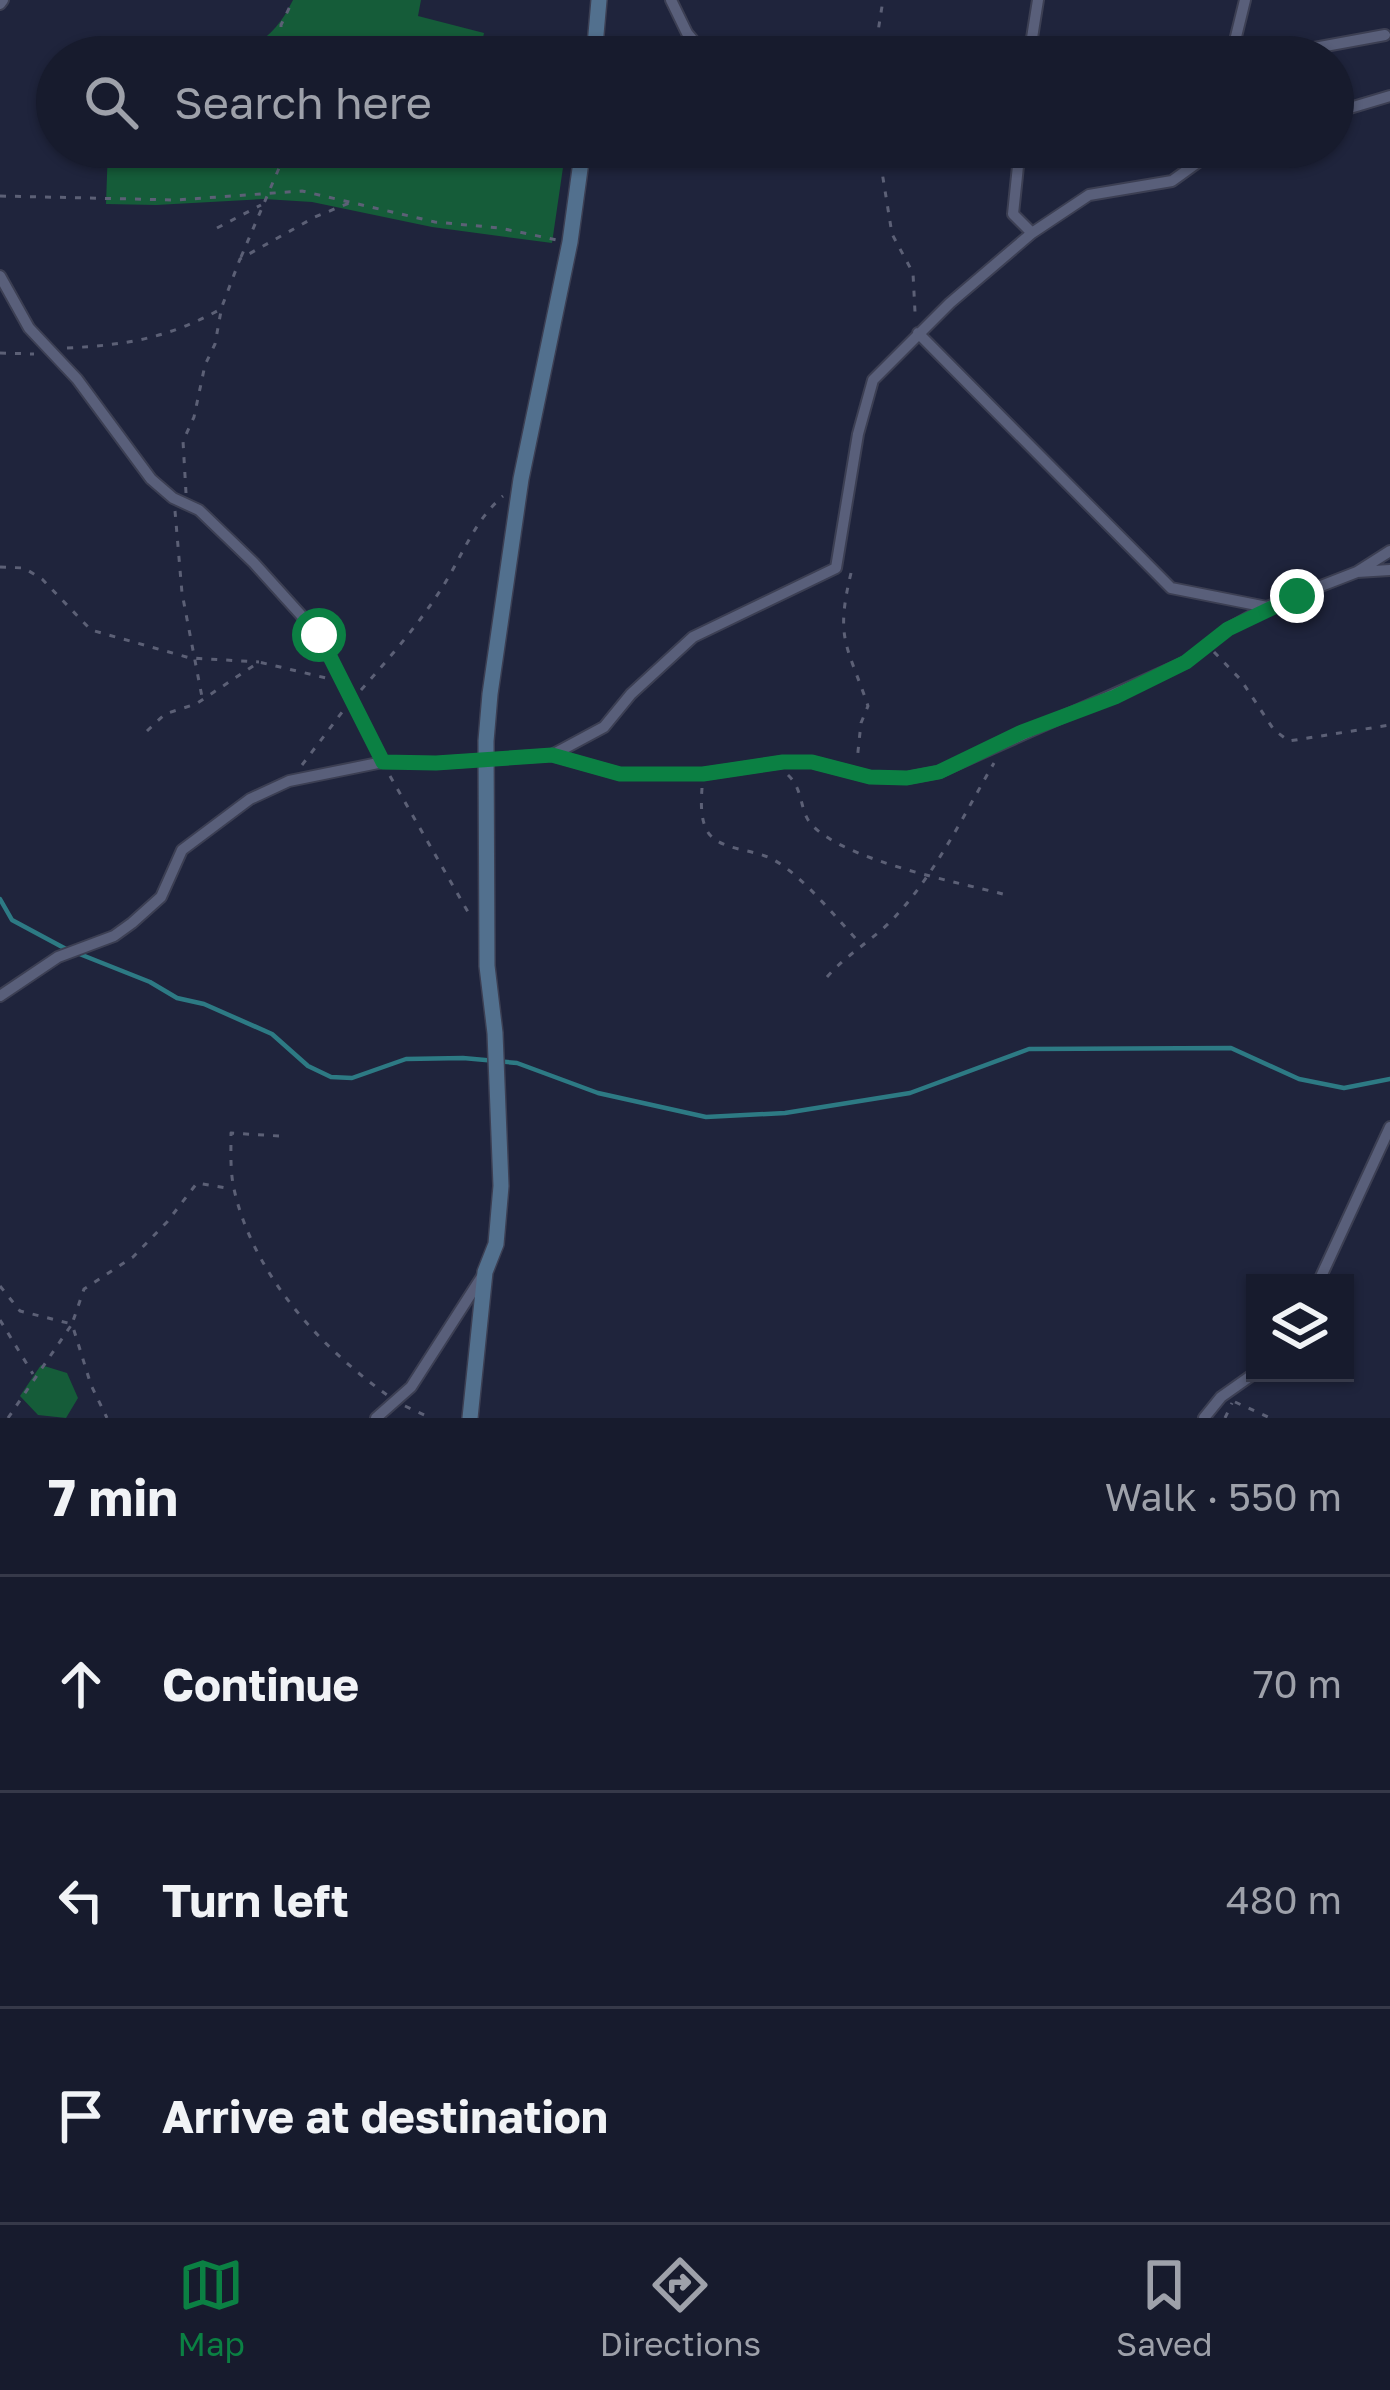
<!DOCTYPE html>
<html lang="en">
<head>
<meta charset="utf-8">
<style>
	:root { --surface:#171b2d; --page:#242839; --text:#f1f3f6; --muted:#9ea1aa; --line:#363949; --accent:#0b8043 }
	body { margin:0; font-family:"Golos Text",sans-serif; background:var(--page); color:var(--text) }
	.controls { position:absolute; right:36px; bottom:36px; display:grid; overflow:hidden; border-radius:0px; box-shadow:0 3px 9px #0004 }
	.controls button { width:108px; height:108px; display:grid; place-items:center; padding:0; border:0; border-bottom:3px solid var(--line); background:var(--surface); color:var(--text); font:60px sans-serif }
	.stop { position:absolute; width:36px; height:36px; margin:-27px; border:9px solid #0b8043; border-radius:50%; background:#fff }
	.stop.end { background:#0b8043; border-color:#fff; box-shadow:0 3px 12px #0008 }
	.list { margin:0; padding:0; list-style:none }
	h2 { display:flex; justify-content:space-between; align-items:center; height:156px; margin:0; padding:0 48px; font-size:51px }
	h2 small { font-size:39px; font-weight:400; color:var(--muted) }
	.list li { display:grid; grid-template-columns:78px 1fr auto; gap:36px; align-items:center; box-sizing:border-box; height:216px; padding:0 48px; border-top:3px solid var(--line) }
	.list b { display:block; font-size:45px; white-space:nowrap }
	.list em { font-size:39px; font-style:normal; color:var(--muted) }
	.icon { flex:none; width:66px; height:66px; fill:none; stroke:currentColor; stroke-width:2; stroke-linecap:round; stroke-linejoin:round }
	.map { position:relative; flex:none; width:1390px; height:1418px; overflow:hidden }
	.search { position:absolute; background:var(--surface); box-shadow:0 3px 9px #0004; left:36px; right:36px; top:36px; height:132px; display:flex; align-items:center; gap:30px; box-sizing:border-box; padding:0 42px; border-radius:66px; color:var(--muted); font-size:45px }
	.sheet { height:804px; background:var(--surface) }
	nav { display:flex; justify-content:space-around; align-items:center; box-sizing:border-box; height:168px; border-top:3px solid var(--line); background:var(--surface); font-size:33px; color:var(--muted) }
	nav a { display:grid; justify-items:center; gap:6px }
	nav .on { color:var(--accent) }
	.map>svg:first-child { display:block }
</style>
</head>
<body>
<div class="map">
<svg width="1390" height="1418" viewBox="0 0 1390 1418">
	<rect width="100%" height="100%" fill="#1f243c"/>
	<path fill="#155c39" d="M293 0H421L418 16 484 33 479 57H230C262 44 278 31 293 0Z
		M108 147H566L552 243 432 227 312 202 264 199 156 205 106 204Z
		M41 1365 67 1373 78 1398 66 1418 38 1415 20 1396Z"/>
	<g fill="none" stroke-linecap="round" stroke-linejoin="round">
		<path stroke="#2d7a84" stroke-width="4.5" d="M0 899 12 920 66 949
			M77 953 150 982 177 998 204 1004 272 1034 308 1066 331 1077 352 1078 406 1059 463 1058 517 1063 598 1093 706 1117 785 1113 910 1093 1029 1049 1231 1048 1299 1079 1344 1088 1390 1079"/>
		<g stroke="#3c3f53" stroke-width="14">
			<path id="street" d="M671 0 687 33 707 57
				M0 4 3 0
				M1029 57 1038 0
				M1231 57 1245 0
				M1290 57 1298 51 1385 35
				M1333 113 1390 96
				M1020 147 1013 214 1032 233
				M0 276 29 328 77 379 151 479 173 498 199 510 254 563 319 635 383 762
				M918 333 1171 588 1267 607
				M1357 572 1390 551
				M552 755 604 727 631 694 693 637 836 568 858 434 873 380 950 303 1032 233 1089 195 1172 181 1219 147
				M0 996 58 957 114 936 132 923 161 897 182 850 250 799 289 781 383 762 437 763 552 755 620 774H703L783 762H812L870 777 907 778 939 772 1186 662 1228 629 1267 607 1357 572 1390 570
				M1318 1283 1390 1127
				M376 1418 411 1387 483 1275
				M1204 1418 1221 1397 1255 1373"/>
		</g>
		<g stroke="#3c3f53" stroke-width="18">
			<path id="secondary" d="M594 57 599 0
				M470 1418 485 1272 496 1244 501 1186 495 1033 487 966 486 741 490 694 521 479 570 242 583 147"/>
		</g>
		<path stroke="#5c6076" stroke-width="3" stroke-dasharray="6 9" stroke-linecap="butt" d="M281 57V25L293 0
			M874 57 883 0
			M878 147 892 234 913 273 915 312
			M0 196 176 200 302 191 435 222 500 228 557 240
			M217 228 261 205
			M241 257 288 147
			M67 348C127 345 168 338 221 309L240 259 315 217 349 203
			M0 353 34 354
			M186 493 183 441 194 417 205 365 215 344 221 311
			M175 511 182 593 202 697
			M0 567 24 568 42 579 91 630 190 658 259 662
			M851 573C835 640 847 644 868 706L861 723 857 761
			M1214 652 1241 680 1274 730 1289 741 1390 725
			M361 690C391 656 421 622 445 583 464 552 475 520 503 496
			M147 731 165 714 196 704 259 662 326 678
			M302 765 343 711
			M788 775C804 790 799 810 811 824 843 860 956 882 1003 894
			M390 776 472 919
			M702 788C701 803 700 823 710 835 725 851 753 849 772 859 804 876 837 920 863 946
			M827 977C846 955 870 942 891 921 934 877 963 816 994 763
			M279 1136 231 1133C231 1152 230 1171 234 1189 253 1274 319 1346 387 1395
			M0 1286 20 1311 72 1324 84 1289 133 1257 167 1222 197 1183 232 1189
			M0 1320 33 1374
			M1235 1402 1270 1418
			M405 1406 431 1418
			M8 1418 72 1324 91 1385 107 1418
			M1225 1418 1232 1403"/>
		<use href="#street" stroke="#595f7a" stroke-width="10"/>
		<use href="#secondary" stroke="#52708e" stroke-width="15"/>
	</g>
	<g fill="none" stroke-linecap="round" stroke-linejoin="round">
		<path stroke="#0b8043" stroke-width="15" d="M319 635 383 762 436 763 552 755 620 774H703L783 762H812L870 777 907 778 939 772 1022 732 1115 697 1186 662 1228 629 1297 596"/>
	</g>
</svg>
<div class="controls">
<button><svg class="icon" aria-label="layers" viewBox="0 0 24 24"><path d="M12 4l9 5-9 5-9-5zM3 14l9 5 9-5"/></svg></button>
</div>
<div class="stop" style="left:319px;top:635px"></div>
<div class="stop end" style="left:1297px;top:596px"></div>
<div class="search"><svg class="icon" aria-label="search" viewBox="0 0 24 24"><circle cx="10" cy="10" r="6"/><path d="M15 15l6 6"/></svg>Search here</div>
</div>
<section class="sheet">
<h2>7 min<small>Walk · 550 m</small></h2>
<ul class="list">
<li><svg class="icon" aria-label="ahead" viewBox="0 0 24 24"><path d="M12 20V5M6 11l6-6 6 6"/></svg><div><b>Continue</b></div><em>70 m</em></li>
<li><svg class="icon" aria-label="left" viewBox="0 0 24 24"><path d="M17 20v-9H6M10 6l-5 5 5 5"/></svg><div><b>Turn left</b></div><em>480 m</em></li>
<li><svg class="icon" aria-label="arrive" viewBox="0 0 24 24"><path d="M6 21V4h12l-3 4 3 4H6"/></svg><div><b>Arrive at destination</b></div></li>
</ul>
</section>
<nav>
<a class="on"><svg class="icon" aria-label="map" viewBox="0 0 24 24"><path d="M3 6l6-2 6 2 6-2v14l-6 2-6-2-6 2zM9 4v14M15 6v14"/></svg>Map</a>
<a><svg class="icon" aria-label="directions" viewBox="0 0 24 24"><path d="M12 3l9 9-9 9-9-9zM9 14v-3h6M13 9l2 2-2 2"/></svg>Directions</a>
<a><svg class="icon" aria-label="saved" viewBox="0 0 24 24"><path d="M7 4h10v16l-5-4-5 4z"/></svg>Saved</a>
</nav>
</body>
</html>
